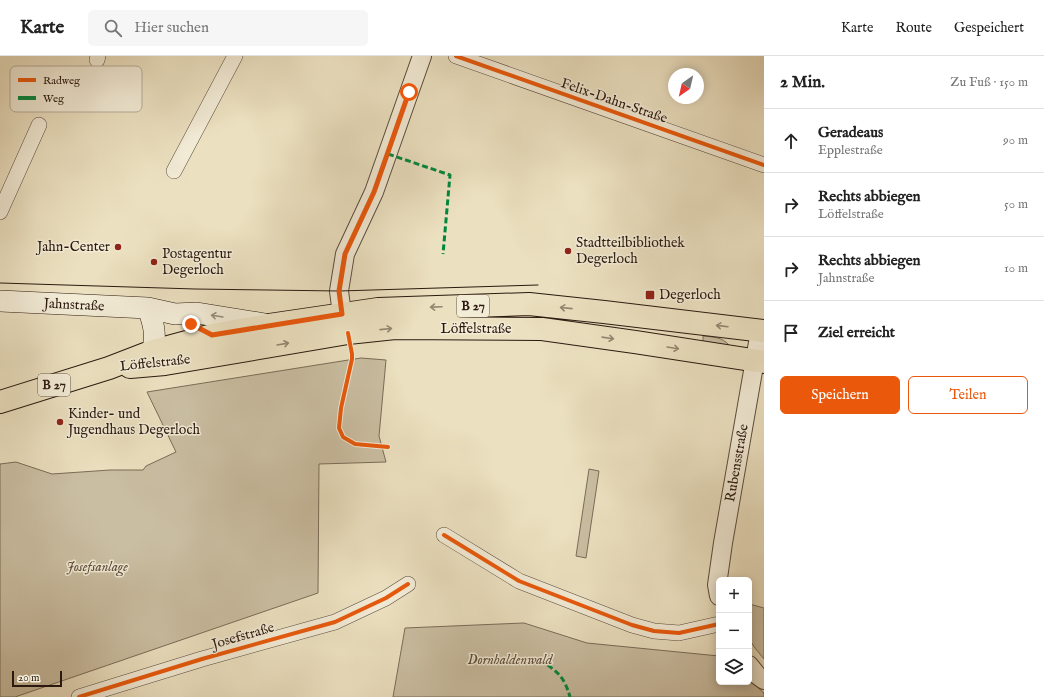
<!DOCTYPE html>
<html lang="de">
<head>
<meta charset="utf-8">
<style>
	:root { --surface:#fff; --page:#f6f6f6; --text:#222; --muted:#767676; --line:#e0e0e0; --accent:#ea580c }
	body { margin:0; font-family:"IM FELL English",serif; background:var(--page); color:var(--text) }
	.controls { position:absolute; right:12px; bottom:12px; display:grid; overflow:hidden; border-radius:6px; box-shadow:0 2px 10px #0003 }
	.controls button { width:36px; height:36px; display:grid; place-items:center; padding:0; border:0; border-bottom:1px solid var(--line); background:var(--surface); color:var(--text); font:20px sans-serif }
	.compass { position:absolute; left:668px; top:12px; width:36px; height:36px; border-radius:50%; background:var(--surface); box-shadow:0 2px 10px #0003; rotate:214deg }
	.scale { position:absolute; left:12px; bottom:10px; width:50px; box-sizing:border-box; padding-left:4px; border:2px solid #2b190f; border-top:0; font-size:11px; line-height:14px; white-space:nowrap; color:#2b190f; -webkit-text-stroke:3px #f2ebd6; paint-order:stroke }
	.stop { position:absolute; width:12px; height:12px; margin:-9px; border:3px solid #ea580c; border-radius:50%; background:#fff }
	.stop.end { background:#ea580c; border-color:#fff; box-shadow:0 1px 4px #0008 }
	.list { margin:0; padding:0; list-style:none }
	h2 { display:flex; justify-content:space-between; align-items:center; height:52px; margin:0; padding:0 16px; font-size:17px }
	h2 small { font-size:13px; font-weight:400; color:var(--muted) }
	.list li { display:grid; grid-template-columns:26px 1fr auto; gap:12px; align-items:center; box-sizing:border-box; height:64px; padding:0 16px; border-top:1px solid var(--line) }
	.list b { display:block; font-size:15px; white-space:nowrap }
	.list p { margin:0; font-size:13px; white-space:nowrap; color:var(--muted) }
	.list em { font-size:13px; font-style:normal; color:var(--muted) }
	.actions { display:flex; gap:8px; padding:12px 16px }
	.actions a { flex:1; padding:9px 0; border:1px solid var(--accent); border-radius:6px; text-align:center; font-size:14px; color:var(--accent) }
	.actions .main { background:var(--accent); color:#fff }
	.icon { flex:none; width:22px; height:22px; fill:none; stroke:currentColor; stroke-width:2; stroke-linecap:round; stroke-linejoin:round }
	.map { position:relative; flex:none; width:764px; height:641px; overflow:hidden }
	header { display:flex; align-items:center; gap:24px; box-sizing:border-box; height:56px; padding:0 20px; background:var(--surface); border-bottom:1px solid var(--line) }
	header strong { font-size:19px }
	nav { display:flex; gap:22px; margin-inline-start:auto; font-size:14px }
	.search { width:280px; height:36px; background:var(--page); display:flex; align-items:center; gap:10px; box-sizing:border-box; padding:0 14px; border-radius:6px; color:var(--muted); font-size:15px }
	main { display:flex }
	aside { flex:1; background:var(--surface) }
	.map>svg:first-child { display:block }
</style>
</head>
<body>
<header>
<strong>Karte</strong>
<div class="search"><svg class="icon" aria-label="search" viewBox="0 0 24 24"><circle cx="10" cy="10" r="6"/><path d="M15 15l6 6"/></svg>Hier suchen</div>
<nav><a>Karte</a><a>Route</a><a>Gespeichert</a></nav>
</header>
<main>
<div class="map">
<svg width="764" height="641" viewBox="0 0 764 641">
	<rect width="100%" height="100%" fill="#ebe0c0"/>
	<filter id="stains"><feTurbulence type="fractalNoise" baseFrequency=".005" numOctaves="4"/><feColorMatrix values="0 0 0 0 .2 0 0 0 0 .09 0 0 0 0 .02 0 0 0 .5 -.17"/></filter>
	<radialGradient id="worn" r=".72"><stop offset=".6" stop-color="#630" stop-opacity="0"/><stop offset="1" stop-color="#630" stop-opacity=".3"/></radialGradient>
	<path fill="#cabea2" stroke="#7a6c58" d="M703 280C713 281 722 281 729 289L728 290 703 286Z
		M361 302 386 304 379 380 386 406 319 408 318 537 15 641H0V408L16 406 52 418 110 414H143L146 410 176 396 147 336Z
		M589 413 599 415 586 502 576 500Z
		M749 548 764 552V603L755 592 749 583Z
		M524 567 587 587 719 600V626H749V624L764 637V641H393L405 572Z"/>
	<g fill="none" stroke-linecap="round" stroke-linejoin="round">
		<g stroke="#5b4b3b" stroke-width="16">
			<path id="minor" d="M456 0 764 109
				M97 4 98 0
				M174 115 235 0
				M0 156 39 69
				M444 479 519 525 632 569 654 575 679 577 719 568
				M79 641 202 603 335 566 386 542 408 528"/>
		</g>
		<g stroke="#5b4b3b" stroke-width="20">
			<path id="tertiary" d="M346 271 342 258 339 235 345 198 374 136 422 0
				M719 540 717 529 723 487 760 275
				M749 609 757 619 764 624"/>
		</g>
		<g stroke="#2b190f" stroke-width="22">
			<path id="secondary" d="M0 245 148 252 175 258 197 257 265 268
				M148 252C154 269 156 277 153 295"/>
		</g>
		<g stroke="#2b190f" stroke-width="24">
			<path id="primary" d="M130 311 165 308 348 277 395 272 542 273 635 286 764 306
				M0 346 109 312 153 295 212 279 269 269 378 253 529 248 604 256 764 275"/>
		</g>
		<use href="#minor" stroke="#f2ebd6" stroke-width="15"/>
		<use href="#tertiary" stroke="#f2ebd6" stroke-width="18"/>
		<use href="#secondary" stroke="#f2ebd6" stroke-width="21"/>
		<use href="#primary" stroke="#ebe0c0" stroke-width="22"/>
		<path stroke="#2b190f" stroke-width="1" d="M0 227 195 233 339 235 538 229"/>
		<path stroke="#00873e" stroke-width="3" stroke-dasharray="6 3" stroke-linecap="butt" d="M388 98 450 119 443 198
			M540 604C558 616 564 620 570 641"/>
		<g stroke="#f2ebd6" stroke-width="6">
			<path id="cycleway" d="M456 0 764 109
				M348 277 352 298V303L341 352 339 372 343 381 355 388 388 391
				M444 479 519 525 632 569 654 575 679 577 719 568
				M79 641 202 603 335 566 386 542 408 528"/>
		</g>
		<use href="#cycleway" stroke="#e8590c" stroke-width="4"/>
	</g>
	<defs><path id="oneway-shaft" d="M-6 0H5M1.5-3L5.5 0L1.5 3" fill="none" stroke-width="1.6" stroke-linecap="round" stroke-linejoin="round"/></defs>
	<g stroke="#958670">
		<use href="#oneway-shaft" transform="translate(436 251) rotate(178)"/>
		<use href="#oneway-shaft" transform="translate(566 252) rotate(-174)"/>
		<use href="#oneway-shaft" transform="translate(722 270) rotate(-173)"/>
		<use href="#oneway-shaft" transform="translate(386 273) rotate(-6)"/>
		<use href="#oneway-shaft" transform="translate(608 282) rotate(8)"/>
		<use href="#oneway-shaft" transform="translate(283 288) rotate(-10)"/>
		<use href="#oneway-shaft" transform="translate(673 292) rotate(9)"/>
	</g>
	<use stroke="#988c7c" href="#oneway-shaft" transform="translate(217 260) rotate(-171)"/>
	<g fill="none" stroke-linecap="round" stroke-linejoin="round">
		<path stroke="#ea580c" stroke-width="5" d="M191 268 212 279 342 258 339 235 345 198 374 136 409 36"/>
	</g>
	<g fill="#8f2418" stroke="#f2ebd6" stroke-width="1.5">
		<circle cx="118" cy="191" r="4"/>
		<circle cx="568" cy="195" r="4"/>
		<circle cx="154" cy="206" r="4"/>
		<rect x="645" y="234" width="10" height="10" rx="2"/>
		<circle cx="60" cy="366" r="4"/>
	</g>
	<g text-anchor="middle" dominant-baseline="central" stroke-width="3" stroke-linejoin="round" paint-order="stroke">
		<g fill="#f2ebd6" stroke="#67584b" stroke-width="1">
			<rect x="457" y="239" width="32" height="22" rx="3"/>
			<rect x="38" y="318" width="32" height="22" rx="3"/>
		</g>
		<g font-size="13" font-weight="bold" fill="#2b190f">
			<text x="473" y="250">B 27</text>
			<text x="54" y="329">B 27</text>
		</g>
		<g font-size="14" fill="#2b190f" stroke="#f2ebd6">
			<text transform="translate(614 45) rotate(19)">Felix-Dahn-Straße</text>
			<text transform="translate(74 249) rotate(3)">Jahnstraße</text>
			<text x="476" y="273">Löffelstraße</text>
			<text transform="translate(155 307) rotate(-6)">Löffelstraße</text>
			<text transform="translate(737 407) rotate(-80)">Rubensstraße</text>
			<text transform="translate(243 580) rotate(-16)">Josefstraße</text>
		</g>
		<g font-size="14" fill="#2b190f" stroke="#f2ebd6" text-anchor="start">
			<text x="576" y="187">Stadtteilbibliothek<tspan x="576" dy="16">Degerloch</tspan></text>
			<text x="110" y="191" text-anchor="end">Jahn-Center</text>
			<text x="162" y="198">Postagentur<tspan x="162" dy="16">Degerloch</tspan></text>
			<text x="659" y="239">Degerloch</text>
			<text x="68" y="358">Kinder- und<tspan x="68" dy="16">Jugendhaus Degerloch</tspan></text>
		</g>
		<g font-size="14" font-style="italic" fill="#5b4b3b" stroke="#f2ebd6">
			<text x="97" y="511">Josefsanlage</text>
			<text x="510" y="604">Dornhaldenwald</text>
		</g>
	</g>
	<rect x="10" y="10" width="132" height="46" rx="6" fill="#f2ebd6" stroke="#b6ac9a" stroke-width="1"/>
	<rect x="18" y="22" width="18" height="4" fill="#e8590c"/>
	<rect x="18" y="40" width="18" height="4" fill="#00873e"/>
	<g font-size="11" fill="#2b190f">
		<text x="43" y="28">Radweg</text>
		<text x="43" y="46">Weg</text>
	</g>
	<rect width="100%" height="100%" filter="url(#stains)"/>
	<rect width="100%" height="100%" fill="url(#worn)"/>
</svg>
<div class="controls">
<button>+</button>
<button>−</button>
<button><svg class="icon" aria-label="layers" viewBox="0 0 24 24"><path d="M12 4l9 5-9 5-9-5zM3 14l9 5 9-5"/></svg></button>
</div>
<svg class="compass" viewBox="-18 -18 36 36"><path d="M0-13l5 13h-10z" fill="#e53935"/><path d="M0 13l5-13h-10z" fill="#767676"/></svg>
<div class="scale">20 m</div>
<div class="stop" style="left:409px;top:36px"></div>
<div class="stop end" style="left:191px;top:268px"></div>
</div>
<aside>
<h2>2 Min.<small>Zu Fuß · 150 m</small></h2>
<ul class="list">
<li><svg class="icon" aria-label="ahead" viewBox="0 0 24 24"><path d="M12 20V5M6 11l6-6 6 6"/></svg><div><b>Geradeaus</b><p>Epplestraße</p></div><em>90 m</em></li>
<li><svg class="icon" aria-label="right" viewBox="0 0 24 24"><path d="M7 20v-9h11M14 6l5 5-5 5"/></svg><div><b>Rechts abbiegen</b><p>Löffelstraße</p></div><em>50 m</em></li>
<li><svg class="icon" aria-label="right" viewBox="0 0 24 24"><path d="M7 20v-9h11M14 6l5 5-5 5"/></svg><div><b>Rechts abbiegen</b><p>Jahnstraße</p></div><em>10 m</em></li>
<li><svg class="icon" aria-label="arrive" viewBox="0 0 24 24"><path d="M6 21V4h12l-3 4 3 4H6"/></svg><div><b>Ziel erreicht</b></div></li>
</ul>
<div class="actions"><a class="main">Speichern</a><a>Teilen</a></div>
</aside>
</main>
</body>
</html>
